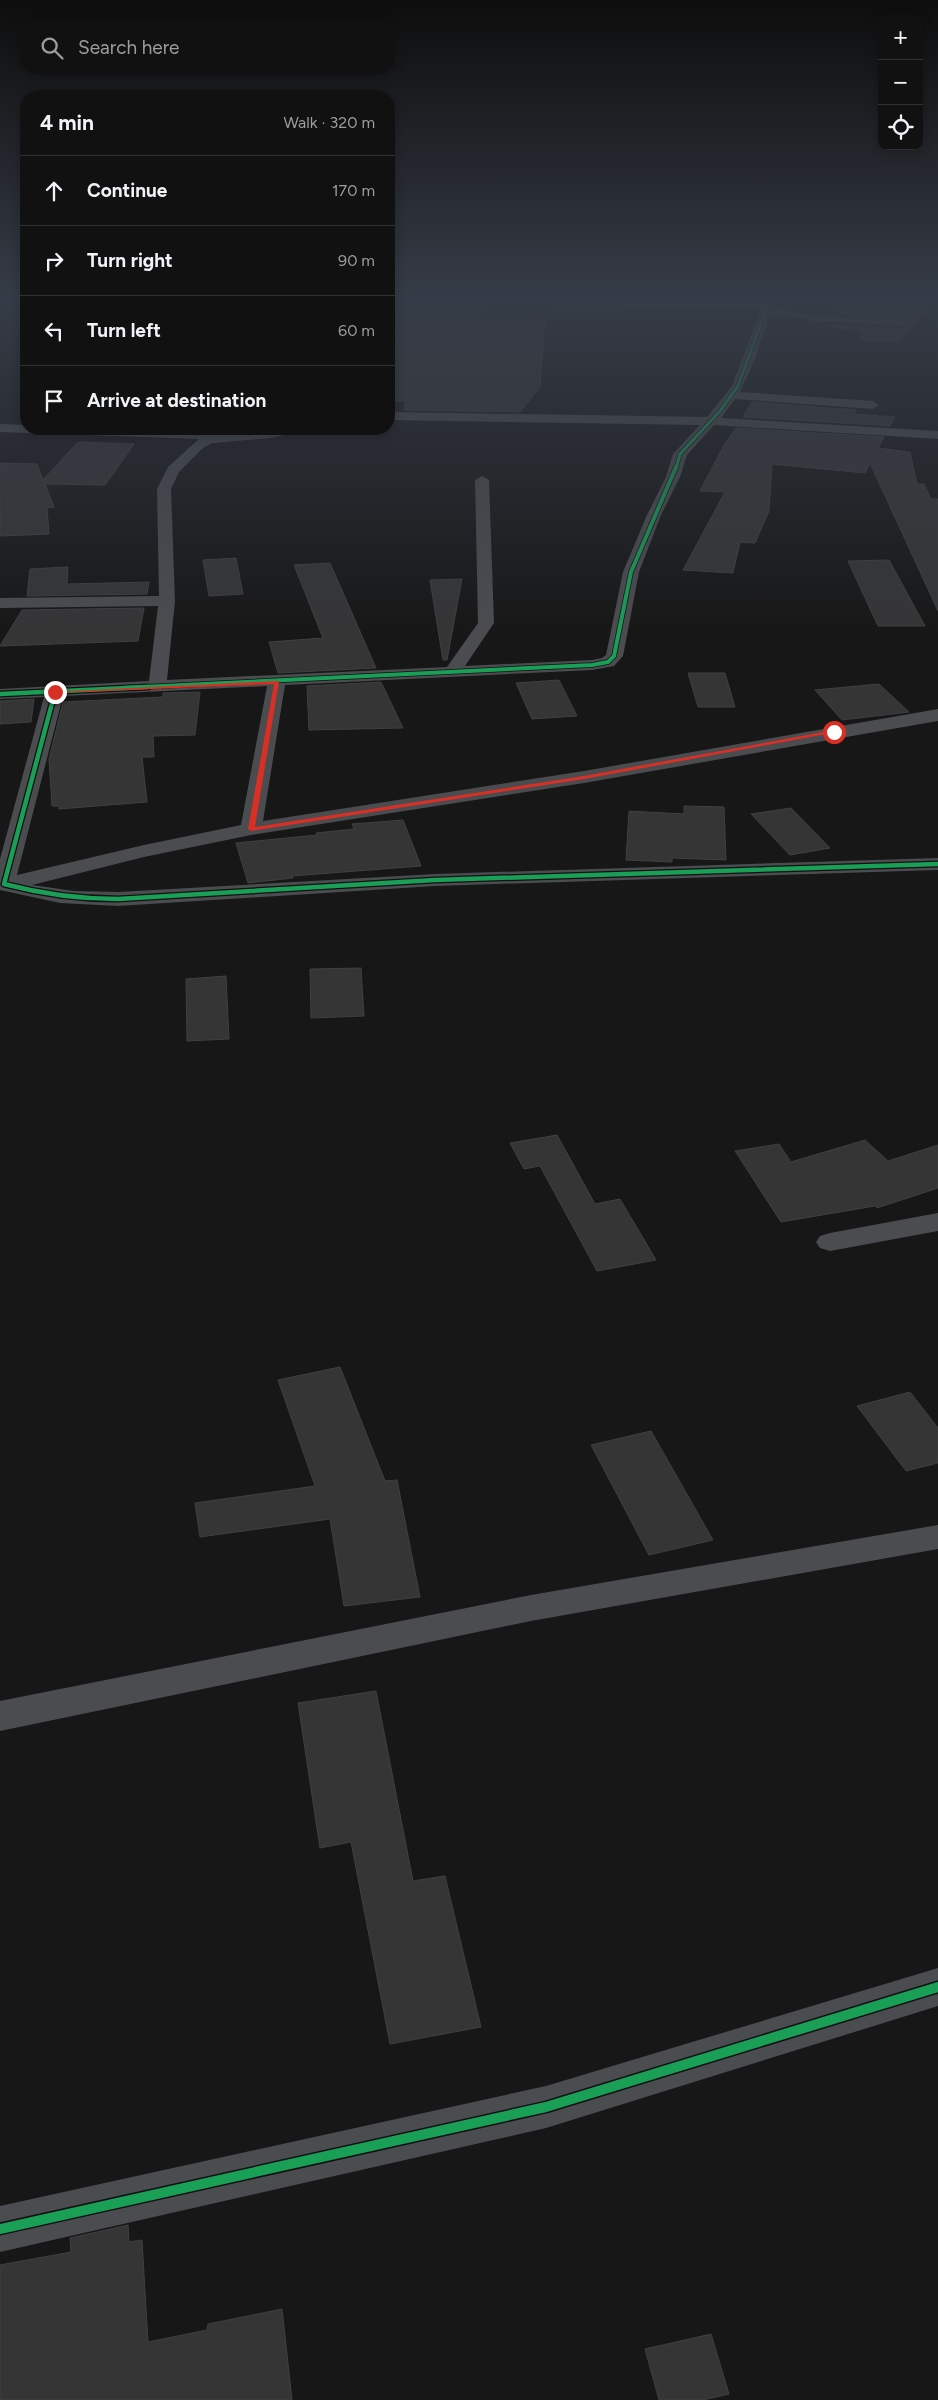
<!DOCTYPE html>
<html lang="en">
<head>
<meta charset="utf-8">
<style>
	:root { --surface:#111; --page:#1e1f1f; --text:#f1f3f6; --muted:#9c9d9f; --line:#303131 }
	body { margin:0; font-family:Figtree,sans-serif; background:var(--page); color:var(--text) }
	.controls { position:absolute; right:15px; top:15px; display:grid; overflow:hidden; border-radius:10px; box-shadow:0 2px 12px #0003 }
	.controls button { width:45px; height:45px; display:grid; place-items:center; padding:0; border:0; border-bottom:1px solid var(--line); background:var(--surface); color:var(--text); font:25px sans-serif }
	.stop { position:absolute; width:15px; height:15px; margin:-11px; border:4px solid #d93025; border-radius:50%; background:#fff }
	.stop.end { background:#d93025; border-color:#fff; box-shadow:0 1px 5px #0008 }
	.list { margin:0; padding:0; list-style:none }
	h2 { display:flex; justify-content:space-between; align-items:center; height:65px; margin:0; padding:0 20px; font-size:21px }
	h2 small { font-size:16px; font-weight:400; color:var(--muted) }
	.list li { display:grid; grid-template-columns:32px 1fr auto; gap:15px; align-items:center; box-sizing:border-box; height:70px; padding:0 20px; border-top:1px solid var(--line) }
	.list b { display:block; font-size:19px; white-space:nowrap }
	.list em { font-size:16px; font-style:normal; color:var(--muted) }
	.icon { flex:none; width:28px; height:28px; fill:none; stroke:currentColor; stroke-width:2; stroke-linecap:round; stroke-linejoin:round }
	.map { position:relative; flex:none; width:938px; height:2400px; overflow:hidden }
	.search { position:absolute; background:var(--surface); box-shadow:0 2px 12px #0003; left:20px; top:20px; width:375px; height:55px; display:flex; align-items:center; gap:12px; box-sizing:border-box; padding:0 18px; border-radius:20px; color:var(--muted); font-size:19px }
	.panel { position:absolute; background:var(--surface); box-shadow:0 2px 12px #0003; left:20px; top:90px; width:375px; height:345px; border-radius:20px }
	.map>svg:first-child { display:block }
</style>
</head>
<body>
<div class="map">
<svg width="938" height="2400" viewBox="0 0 938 2400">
	<rect width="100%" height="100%" fill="#171717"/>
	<path fill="#353536" stroke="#3f4043" d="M841 298H859L930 308 897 342 860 340 864 331 831 327 832 324 904 328 911 325V322L908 319 835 314Z
		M414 299 441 300 487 305 478 319 545 320 540 387 520 412 404 410 405 401H389V311H409Z
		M752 402 856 410 854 414 895 417 890 426 743 417Z
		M736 428 884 437 878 448 910 452 917 484H924L931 499H938V611L870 463 865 473 772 464 769 511 755 543 740 542 733 573 683 570 725 492 700 491 724 445Z
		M78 442 134 444 105 485 45 484 54 507 47 508 49 534 0 536V463L37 464 43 480Z
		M236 558 243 594 209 596 203 560Z
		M889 560 925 626H878L848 561Z
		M330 563 376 668 278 673 269 642 323 638 294 565Z
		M68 567 67 584 149 582 147 594 27 596 30 569Z
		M462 579 447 660H443L430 580Z
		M144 608 138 641 0 646 22 610Z
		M688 673H725L735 707H698Z
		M559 680 577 716 532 719 516 683Z
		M381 682 403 728 309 730 307 686Z
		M879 684 909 712 842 720 815 690Z
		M200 692 195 735 153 736 154 757H142L147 802 59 809V806H52L49 759 63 702 163 697V693Z
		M34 699 31 722 0 724V701Z
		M684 806 724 807 726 860 672 858V862L626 860 629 811 684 814Z
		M791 808 830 848 790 855 751 814Z
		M403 820 421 866 292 876 293 878 248 883 236 843 317 835 316 833 354 829 352 824Z
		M361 968 364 1016 311 1018 310 969Z
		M226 976 229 1039 187 1041 186 979Z
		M557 1135 595 1204 620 1199 656 1260 597 1271 540 1166 524 1169 510 1143Z
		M865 1140 888 1161 938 1145V1188L877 1208 875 1206 781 1222 735 1151 779 1144 791 1162Z
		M340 1367 385 1481 397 1480 420 1597 344 1606 330 1519 200 1537 195 1503 315 1486 278 1380Z
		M910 1392 938 1428V1463L906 1471 857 1406Z
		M651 1431 713 1540 649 1555 591 1445Z
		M376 1691 413 1881 445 1876 481 2027 390 2044 351 1842 320 1848 298 1703Z
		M128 2225 129 2242 142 2240 148 2342 207 2330 208 2324 282 2309 292 2400H0V2265L71 2252 70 2238Z
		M711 2334 729 2394 703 2400H659L645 2349Z"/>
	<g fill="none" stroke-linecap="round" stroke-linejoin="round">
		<path fill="#4b4c50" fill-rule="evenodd" d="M471 298 701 300 763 302 765 298H775L772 308 815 315 908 321 910 323 904 326 815 321 770 314 756 357 740 392 873 401 879 405 873 409 735 399 721 418 938 431V439L714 425 687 455 680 477 661 515 639 572 623 656 614 666 592 670 285 685 263 821 584 771 938 709V721L584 783 251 835 144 857 32 885 74 891 118 892 435 874 938 858V870L435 886 118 906 60 903 0 890V859L44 697 0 699V689L149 681 158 606 0 608V598L159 596 157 489 168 467 199 439 0 432V424L26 425V429H131L224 434 298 429 296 432 272 438 213 443 204 447 179 472 171 489 175 601 167 680 447 667 478 623 475 480 482 476 489 480 494 623 465 666 592 660 602 658 606 655 623 572 647 515 666 477 673 454 700 425 389 420V412L707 417 732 386 761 309 475 303 470 300ZM267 686 241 825 144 845 17 875 63 696Z
			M938 1213V1231L830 1251 820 1248 816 1242 820 1236 830 1233Z
			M938 1525V1549L531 1621 0 1731V1701L531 1595Z
			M938 1968V2006L546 2128 0 2252V2206L546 2086Z"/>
		<g stroke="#111113" stroke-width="4.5">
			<path id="cycleway-far3" d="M676 469 680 454 720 411 738 386 770 298"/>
		</g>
		<g stroke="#111113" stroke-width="5.5">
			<path id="cycleway-far2" d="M122 688 592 665 608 662 614 656 631 572 676 467"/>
		</g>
		<g stroke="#111113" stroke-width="7">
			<path id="cycleway-far1" d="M55 692 4 884C42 894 79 899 118 899L435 880 938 864
				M0 694 148 687"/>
		</g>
		<g stroke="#111113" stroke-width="13">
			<path id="cycleway" d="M0 2229 546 2107 938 1987"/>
		</g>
		<use href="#cycleway-far3" stroke="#1a9f57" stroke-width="3"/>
		<use href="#cycleway-far2" stroke="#1a9f57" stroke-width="4"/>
		<use href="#cycleway-far1" stroke="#1a9f57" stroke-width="4.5"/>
		<use href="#cycleway" stroke="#1a9f57" stroke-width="10"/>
	</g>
	<linearGradient id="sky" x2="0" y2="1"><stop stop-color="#0d0d0d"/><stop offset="0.47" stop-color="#363c47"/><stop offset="1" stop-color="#363c47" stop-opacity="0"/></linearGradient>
	<rect width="938" height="634" fill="url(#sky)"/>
	<path fill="#d93025" d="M279 681 255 827 584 776 834 730 837 732 584 779 251 831 248 829 274 684 55 693 53 692Z"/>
</svg>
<div class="controls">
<button>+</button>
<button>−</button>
<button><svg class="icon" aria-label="locate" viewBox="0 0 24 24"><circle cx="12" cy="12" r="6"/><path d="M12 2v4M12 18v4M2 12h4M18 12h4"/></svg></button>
</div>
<div class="stop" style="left:834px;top:732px"></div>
<div class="stop end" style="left:55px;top:692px"></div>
<div class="search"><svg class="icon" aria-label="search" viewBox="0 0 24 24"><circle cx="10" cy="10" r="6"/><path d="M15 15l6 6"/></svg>Search here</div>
<section class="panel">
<h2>4 min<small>Walk · 320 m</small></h2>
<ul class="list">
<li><svg class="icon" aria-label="ahead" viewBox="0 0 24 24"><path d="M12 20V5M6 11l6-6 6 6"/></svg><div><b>Continue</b></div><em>170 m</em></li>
<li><svg class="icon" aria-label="right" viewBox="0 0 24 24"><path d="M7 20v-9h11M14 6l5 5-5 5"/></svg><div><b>Turn right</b></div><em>90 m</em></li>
<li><svg class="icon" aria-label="left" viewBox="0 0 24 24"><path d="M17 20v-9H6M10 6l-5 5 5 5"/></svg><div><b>Turn left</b></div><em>60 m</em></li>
<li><svg class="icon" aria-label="arrive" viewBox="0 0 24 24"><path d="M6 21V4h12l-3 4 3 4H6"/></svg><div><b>Arrive at destination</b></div></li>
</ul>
</section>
</div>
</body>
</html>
